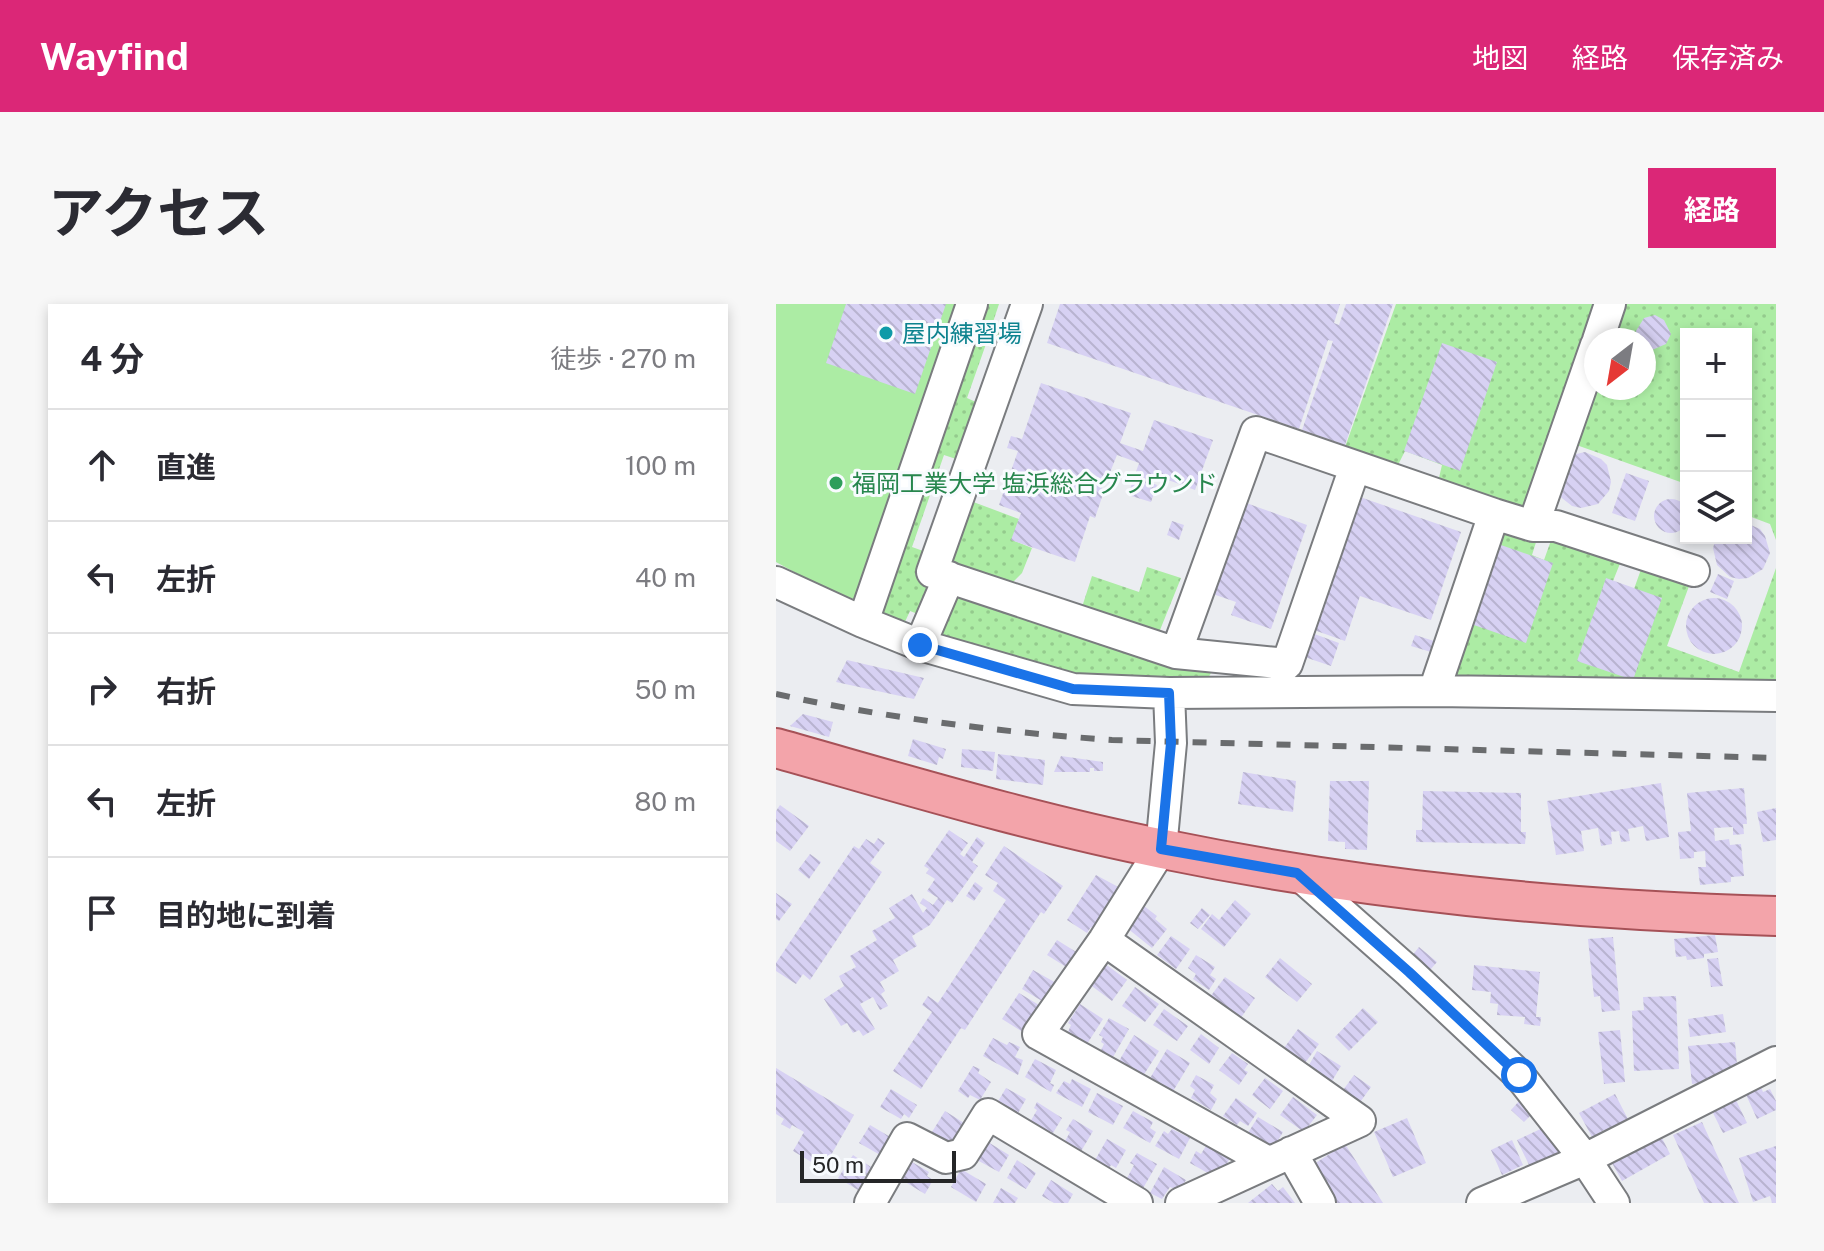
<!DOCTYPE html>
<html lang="ja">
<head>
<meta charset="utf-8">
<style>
	:root { --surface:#fff; --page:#f7f7f7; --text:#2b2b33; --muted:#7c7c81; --line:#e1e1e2; --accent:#db2777 }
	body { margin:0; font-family:"Public Sans","Noto Sans JP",sans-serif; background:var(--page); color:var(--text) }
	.controls { position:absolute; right:24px; top:24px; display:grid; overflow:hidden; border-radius:0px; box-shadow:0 4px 12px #0003 }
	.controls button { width:72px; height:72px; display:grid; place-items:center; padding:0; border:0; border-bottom:2px solid var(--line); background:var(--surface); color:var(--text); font:40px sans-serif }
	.compass { position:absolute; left:808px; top:24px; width:72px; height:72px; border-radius:50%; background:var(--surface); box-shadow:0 4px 12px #0003; rotate:211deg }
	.scale { position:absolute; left:24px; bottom:20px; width:156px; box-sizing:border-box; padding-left:8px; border:4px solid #252627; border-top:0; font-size:22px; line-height:28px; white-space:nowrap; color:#252627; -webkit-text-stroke:6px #f8fbfe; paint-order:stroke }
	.stop { position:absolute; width:24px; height:24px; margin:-18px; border:6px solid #1a73e8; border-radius:50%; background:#fff }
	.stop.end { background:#1a73e8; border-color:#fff; box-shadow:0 2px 8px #0008 }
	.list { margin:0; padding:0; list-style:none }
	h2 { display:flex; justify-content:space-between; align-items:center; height:104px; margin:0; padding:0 32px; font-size:34px }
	h2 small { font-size:26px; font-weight:400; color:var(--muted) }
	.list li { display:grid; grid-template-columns:52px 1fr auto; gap:24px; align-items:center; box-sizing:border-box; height:112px; padding:0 32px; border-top:2px solid var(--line) }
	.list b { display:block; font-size:30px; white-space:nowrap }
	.list em { font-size:26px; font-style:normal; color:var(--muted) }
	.icon { flex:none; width:44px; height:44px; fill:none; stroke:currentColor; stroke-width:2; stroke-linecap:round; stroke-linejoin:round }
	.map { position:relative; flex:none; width:1000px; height:899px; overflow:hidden; border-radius:0px }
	header { display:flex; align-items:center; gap:48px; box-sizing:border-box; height:112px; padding:0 40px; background:var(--accent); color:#fff }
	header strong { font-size:38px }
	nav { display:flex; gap:44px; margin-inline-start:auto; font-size:28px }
	.intro { display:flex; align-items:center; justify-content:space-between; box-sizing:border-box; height:192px; padding:0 48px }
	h1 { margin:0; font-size:56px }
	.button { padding:20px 36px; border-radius:0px; background:var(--accent); color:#fff; font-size:28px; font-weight:700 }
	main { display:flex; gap:48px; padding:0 48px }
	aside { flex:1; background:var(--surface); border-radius:0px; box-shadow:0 4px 12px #0003 }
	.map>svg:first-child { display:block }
</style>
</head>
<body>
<header>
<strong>Wayfind</strong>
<nav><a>地図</a><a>経路</a><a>保存済み</a></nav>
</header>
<div class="intro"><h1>アクセス</h1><a class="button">経路</a></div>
<main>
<aside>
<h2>4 分<small>徒歩 · 270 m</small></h2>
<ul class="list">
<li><svg class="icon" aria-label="ahead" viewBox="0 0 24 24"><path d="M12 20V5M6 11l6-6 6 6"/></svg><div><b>直進</b></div><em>100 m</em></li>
<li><svg class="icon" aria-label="left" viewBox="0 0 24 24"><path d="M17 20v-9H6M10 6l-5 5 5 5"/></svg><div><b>左折</b></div><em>40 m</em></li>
<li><svg class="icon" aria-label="right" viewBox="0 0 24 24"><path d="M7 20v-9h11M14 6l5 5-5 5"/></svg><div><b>右折</b></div><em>50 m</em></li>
<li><svg class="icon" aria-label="left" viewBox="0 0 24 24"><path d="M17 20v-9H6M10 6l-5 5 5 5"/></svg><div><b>左折</b></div><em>80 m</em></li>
<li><svg class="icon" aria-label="arrive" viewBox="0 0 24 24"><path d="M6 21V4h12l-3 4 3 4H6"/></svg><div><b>目的地に到着</b></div></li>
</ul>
</aside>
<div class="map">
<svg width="1000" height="899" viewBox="0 0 1000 899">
	<defs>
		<pattern id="grass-dots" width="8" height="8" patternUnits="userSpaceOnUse" patternTransform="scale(2)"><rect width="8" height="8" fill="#aceca4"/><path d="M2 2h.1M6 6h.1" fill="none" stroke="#94ca8d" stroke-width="1.8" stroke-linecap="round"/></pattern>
		<pattern id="building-back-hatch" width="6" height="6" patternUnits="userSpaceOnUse" patternTransform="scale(2)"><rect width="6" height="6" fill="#d7d1f3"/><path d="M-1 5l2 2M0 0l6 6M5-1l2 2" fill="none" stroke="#b8b3d0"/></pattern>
	</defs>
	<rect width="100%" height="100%" fill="#ebedf1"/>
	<path fill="url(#grass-dots)" d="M208 0H223L215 24 233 31 222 43 210 40 191 94 202 99 183 156 168 151 136 243 150 248 160 278 147 312 134 307 128 320 100 308Z
		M620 0H826L757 202 742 209 662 178 666 161 629 147 620 165 568 146Z
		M841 0H1000V236L994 220 970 211V30H910V180L792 138 820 84H868V36H828Z
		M192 196 243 215 236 236 256 244 246 269 235 280C162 260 166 266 192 196Z
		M732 226 761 235 756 251 768 256 778 228 847 252 837 277 858 285 868 257 916 274 891 342 963 368 1000 264V385L684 383 679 360 726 229Z
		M371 263 405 274 382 331 307 307V300L316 272 363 288Z
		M178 286 457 369H435L428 381 296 377 162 333Z"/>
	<path fill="#aceca4" d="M0 0H180L83 292 71 297 0 258Z"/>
	<path fill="url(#building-back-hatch)" d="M70 0H170L139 90 50 59Z
		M284 0H564L558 19 563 21 570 0H617L569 141 526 126 557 37 552 36 523 125 271 39Z
		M879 11 888 16 895 30 890 40 876 46 868 43V36H862L860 27 868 14Z
		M666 39 721 58 684 167 628 147Z
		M265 79 355 109 344 139 367 147 378 116 437 136 419 186 379 171 376 179 381 181 375 198 352 191 363 159 341 151 333 171 331 170 325 186 328 187 319 214 314 212 299 258 235 236 245 209 223 201 242 147 231 144 235 132 246 135Z
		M809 148 825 155 831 161 835 178 833 187 822 200 805 204 796 202 782 191 792 152Z
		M850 169 873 177 859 217 836 209Z
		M581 192 685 228 655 316 584 292 569 337 535 325Z
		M878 212a17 17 0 1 1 34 0a17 17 0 1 1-34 0Z
		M462 196 531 221 495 325 455 311 460 298 431 288Z
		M396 217 408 221 403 236 391 231Z
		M970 219 984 225 989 232 994 249 987 265 972 274 963 275 954 273 941 261 937 244 940 234H970Z
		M722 240 777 259 750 339 695 320Z
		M942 270 958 277 951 295 934 288Z
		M830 274 886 294 857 376 801 357Z
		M910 322a28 28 0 1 1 56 0a28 28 0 1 1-56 0Z
		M525 325 563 339 555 362 517 349Z
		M639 331 658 337 655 348 635 342Z
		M71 356 148 374 138 395 60 378Z
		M27 410 57 418 53 433 14 422Z
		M137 435 170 445 167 455 163 453 161 461 132 452Z
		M186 445 219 448 217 467 185 463Z
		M222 450 269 456 267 481 220 475Z
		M285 452 327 458V467H318V464H314V468H278Z
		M467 468 520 477 517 508 462 500Z
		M554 477H593L591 546 569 545V538L552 537Z
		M885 479 893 533 870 537 867 522 852 525 854 537 845 538 843 527 835 528 836 540 825 542 822 524 805 527 808 547 780 551 771 497Z
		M968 484 971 520H967L968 530 957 531V523L938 524 939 537 953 535 954 541 965 540 968 572 955 573V578L924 581 922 563H930L929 547 918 548V554L904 555 902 528 915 527 911 489Z
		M647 487 745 489V528H750L749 540 640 538V526H646Z
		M4 501 33 522 14 547 0 537V507Z
		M1000 504V536L987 538 981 508Z
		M173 526 192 539 184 550 188 553 201 533 209 539 196 558 202 562 176 599 171 596 154 621 136 632 141 642 117 656 123 667 104 678 109 687 105 690 112 702 104 706 97 693 84 700 99 725 87 732 83 726 77 729 71 719 65 722 48 695 68 682 63 672 80 663 74 652 101 636 96 627 119 614 113 604 136 590 147 609 151 604 144 599 147 594 157 601 162 594 151 587 159 575 150 569 153 565 148 562Z
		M102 534 109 539 94 559 106 568 34 676 27 670 20 680 0 667V659L78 542 83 545 90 535 98 540Z
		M228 542 287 582 268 610 265 608 189 726 185 724 145 785 117 767 156 708 146 701 152 692 162 699 230 596 217 587 222 579 209 571Z
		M34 550 45 558 33 575 22 566Z
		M320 571 346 585 319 626 315 623 311 629 291 616Z
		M199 578 207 584 198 597 190 592Z
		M0 589 16 600 3 617 0 615Z
		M459 596 475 610 448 643 425 625 436 610 443 616Z
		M368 602 381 612 379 615 391 625 376 644 351 624Z
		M426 604 434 611 422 625 414 619Z
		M939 631 942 648 928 650V654L911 656 910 652 900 653 898 635Z
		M395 632 414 645 400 665 381 651Z
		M837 633 844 706 826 708 824 692 818 693 812 635Z
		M281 636 305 651 295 666 271 651Z
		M643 643 661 658 648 673 631 658Z
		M420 651 439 663 434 671 440 675 433 686 417 675 420 670 412 664Z
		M504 654 536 680 521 698 489 673Z
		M942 654 947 682 935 683 931 655Z
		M328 659 351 676 336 697 313 680Z
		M698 661 764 668 760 713H765L764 722 748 720 749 713 721 711 722 700 714 699 715 688 696 686Z
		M257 666 282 680 271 700 246 685Z
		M449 673 479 694 464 715 434 693Z
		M359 683 383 700 369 718 346 702Z
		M243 689 263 701 257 710 261 712 250 730 226 715Z
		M900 692 903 765 858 767 856 707 868 706 867 693Z
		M304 700 327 715 311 740 292 728 295 721 292 719Z
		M587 704 602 718 573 747 559 733Z
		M388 705 412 722 401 737 377 721Z
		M947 710 950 728 914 733 912 715Z
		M333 714 353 725 337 753 325 746 328 740 325 738 327 733 323 731Z
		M522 725 543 740 529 759 508 744Z
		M844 726 849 778 828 780 822 728Z
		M425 730 443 744 433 760 414 746Z
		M358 731 383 747 367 772 343 757Z
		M217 734 231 741 233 738 244 743 239 753 247 756 242 771 207 752Z
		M959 738 962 772 955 776 916 780 912 742Z
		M391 745 414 759 396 789 373 776Z
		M541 747 565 762 553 782 529 768Z
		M456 749 472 760 468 766 472 768 463 781 443 766Z
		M259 755 280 766 274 779 278 781 275 788 249 773Z
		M197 762 204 765 202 769 215 778 204 796 194 791 192 794 182 787Z
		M0 764 78 811 47 865 17 847 28 828 16 821 14 825 5 820 8 815 0 810Z
		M420 771 438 781 434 789 441 795 435 806 415 794 419 786 414 782Z
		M578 771 595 783 582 801 565 789Z
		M489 774 507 787 494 805 476 791Z
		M296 775 315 785 306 803 280 789 288 777 294 780Z
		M982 777 987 788 994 785 1000 797V806L981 815 967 784Z
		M230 784 250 795 241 811 221 799Z
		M115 785 141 801 133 814 128 810 125 815 104 803Z
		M321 789 347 802 337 821 312 808Z
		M839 790 854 819 831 831 828 826 816 833 803 809Z
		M517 793 541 811 528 828 504 811Z
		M460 794 481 809 472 822 464 817 461 821 447 812Z
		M959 794 971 819 947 829 935 805Z
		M744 796 757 809 748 818 735 806Z
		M261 798 286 814 277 829 274 827 272 830 254 818 261 806 258 804Z
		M169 807 188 819 176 840 156 828Z
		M357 807 377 818 374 824 380 828 374 839 347 824Z
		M482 813 507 828 498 843 491 846 470 832Z
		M631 814 650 859 617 873 598 828Z
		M297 815 317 827 304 849 288 839 294 828 290 826Z
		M926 818 963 899H928L897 831Z
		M94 821 116 834 106 852 83 839Z
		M773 821 787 850 755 865 741 836Z
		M396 825 414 834 403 855 379 842 388 827 392 830Z
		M885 832 894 850 846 877 836 859Z
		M331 835 350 846 340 864 335 861 332 866 318 858Z
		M736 836 747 861 726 871 715 846Z
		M212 838 233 851 223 868 201 856Z
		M569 840 607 899H559L535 862Z
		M430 842 454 854 447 867 442 864 437 872 414 859 420 847 425 850Z
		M1000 842V899H996L994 892 977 898 963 854Z
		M361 849 381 860 366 886 350 876 358 861 354 859Z
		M77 851 95 863 82 886 62 874Z
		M241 856 260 869 250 885 231 874Z
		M136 858 153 868 151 872 157 876 149 890 126 876Z
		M388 863 410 876 403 887 394 883 386 895 374 889Z
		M185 865 210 880 200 898 175 883Z
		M275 876 297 890 292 899H278L266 892Z
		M496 880 502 887 507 883 519 899H472Z
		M225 884 242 894 239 899H217Z"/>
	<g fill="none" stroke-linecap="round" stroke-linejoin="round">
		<g stroke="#7a7c7f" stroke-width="34">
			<path id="minor" d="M251 0 156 268 400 349 511 360 579 163
				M822 36 834 0
				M757 222H780L918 267
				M0 278 87 318 144 341 297 385 393 389 658 387 1000 392
				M87 318 196 0
				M144 341 173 273
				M400 349 480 128 718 210
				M658 387 718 210 757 222 820 41
				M393 389 395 439 385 545 328 636 262 730 492 858
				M521 569 633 668 743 771 809 855 838 899
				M328 636 584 817 405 899
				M515 848 544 899
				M94 899 131 834 170 854 187 850 212 810 361 899
				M706 899 809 855 1000 758"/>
		</g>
		<g stroke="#a65157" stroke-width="42">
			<path id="major" d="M0 444C128 480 256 519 387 545 592 587 791 606 1000 612"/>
		</g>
		<use href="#minor" stroke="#fff" stroke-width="30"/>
		<use href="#major" stroke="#f3a4aa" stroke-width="38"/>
		<path stroke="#6a6c6e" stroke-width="6" stroke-dasharray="14 14" stroke-linecap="butt" d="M0 390C111 414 223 428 336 436L1000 454"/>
	</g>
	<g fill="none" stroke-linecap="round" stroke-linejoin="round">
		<path stroke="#1a73e8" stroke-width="10" d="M144 341 297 385 393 389 395 439 385 545 521 569 633 668 743 771"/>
	</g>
	<circle fill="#0f9aa8" stroke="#f8fbfe" stroke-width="3" cx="110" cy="29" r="8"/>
	<circle fill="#2e9e5b" stroke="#f8fbfe" stroke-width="3" cx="60" cy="179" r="8"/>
	<g text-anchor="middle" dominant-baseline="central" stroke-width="6" stroke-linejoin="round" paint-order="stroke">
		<g font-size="24" fill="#0d838f" stroke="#f8fbfe" text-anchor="start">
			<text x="126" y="29">屋内練習場</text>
		</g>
		<g font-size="24" fill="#27864d" stroke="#f8fbfe" text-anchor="start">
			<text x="76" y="179">福岡工業大学 塩浜総合グラウンド</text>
		</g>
	</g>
</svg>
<div class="controls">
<button>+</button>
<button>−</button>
<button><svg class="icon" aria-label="layers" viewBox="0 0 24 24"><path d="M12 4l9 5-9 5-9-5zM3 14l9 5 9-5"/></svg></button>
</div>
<svg class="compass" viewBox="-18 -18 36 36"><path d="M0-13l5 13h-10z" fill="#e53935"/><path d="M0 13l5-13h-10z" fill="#7c7c81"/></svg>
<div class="scale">50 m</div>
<div class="stop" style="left:743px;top:771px"></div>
<div class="stop end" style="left:144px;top:341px"></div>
</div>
</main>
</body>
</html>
